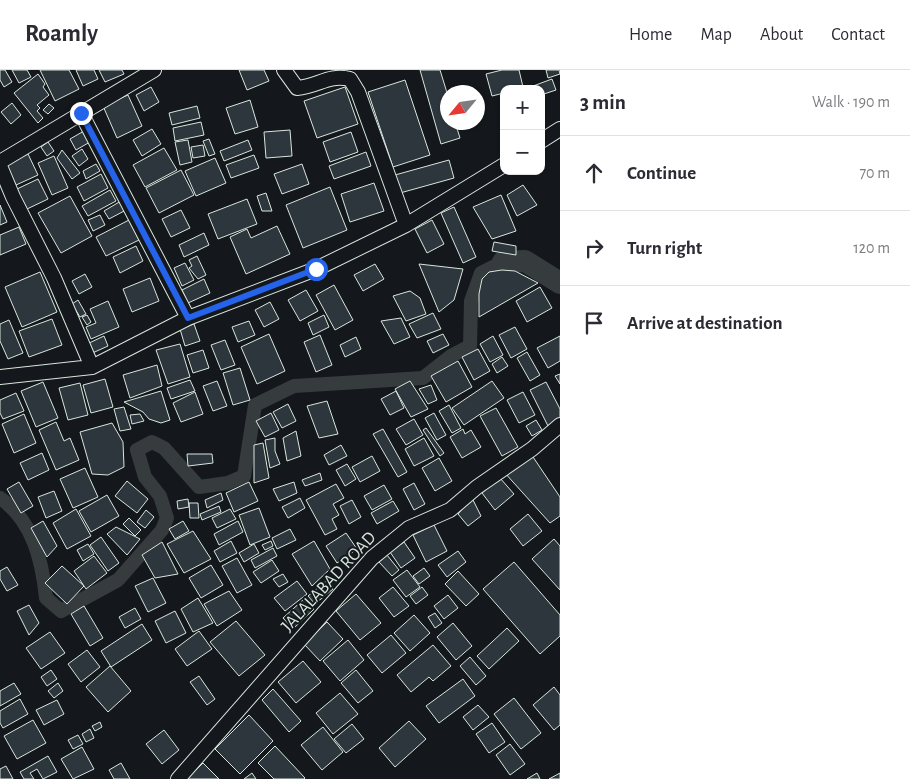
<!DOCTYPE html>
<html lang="en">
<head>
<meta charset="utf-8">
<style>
	:root { --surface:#fff; --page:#f2f2f3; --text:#2b2b33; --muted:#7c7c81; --line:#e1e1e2 }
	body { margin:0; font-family:"Alegreya Sans",sans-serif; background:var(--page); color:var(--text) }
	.controls { position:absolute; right:15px; top:15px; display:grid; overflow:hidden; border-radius:10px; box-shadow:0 1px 4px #0004 }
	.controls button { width:45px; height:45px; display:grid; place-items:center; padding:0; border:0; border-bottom:1px solid var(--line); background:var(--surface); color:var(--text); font:25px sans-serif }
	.compass { position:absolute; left:440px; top:15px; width:45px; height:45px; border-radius:50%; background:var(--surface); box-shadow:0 1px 4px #0004; rotate:241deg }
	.stop { position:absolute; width:15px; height:15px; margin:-11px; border:4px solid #2563eb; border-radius:50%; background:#fff }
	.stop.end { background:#2563eb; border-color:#fff; box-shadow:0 1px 5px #0008 }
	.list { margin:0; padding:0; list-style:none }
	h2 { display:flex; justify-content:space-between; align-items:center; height:65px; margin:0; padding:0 20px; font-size:21px }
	h2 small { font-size:16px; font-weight:400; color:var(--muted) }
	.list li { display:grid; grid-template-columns:32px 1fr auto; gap:15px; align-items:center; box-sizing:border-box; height:75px; padding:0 20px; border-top:1px solid var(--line) }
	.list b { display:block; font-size:19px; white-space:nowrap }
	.list em { font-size:16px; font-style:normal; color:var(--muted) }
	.icon { flex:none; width:28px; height:28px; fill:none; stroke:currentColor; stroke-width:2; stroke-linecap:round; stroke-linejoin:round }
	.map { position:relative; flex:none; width:560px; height:709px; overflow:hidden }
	header { display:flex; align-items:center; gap:30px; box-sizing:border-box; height:70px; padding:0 25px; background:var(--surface); border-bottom:1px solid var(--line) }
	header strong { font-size:24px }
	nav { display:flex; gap:28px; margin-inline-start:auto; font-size:18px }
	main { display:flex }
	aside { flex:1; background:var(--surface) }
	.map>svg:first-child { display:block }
</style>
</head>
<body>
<header>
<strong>Roamly</strong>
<nav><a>Home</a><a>Map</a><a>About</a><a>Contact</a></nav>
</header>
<main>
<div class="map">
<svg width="560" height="709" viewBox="0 0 560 709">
	<rect width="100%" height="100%" fill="#14181c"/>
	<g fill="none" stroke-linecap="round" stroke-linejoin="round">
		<path stroke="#363b3e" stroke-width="14" d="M0 428C33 451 42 490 46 528L61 541 118 510 162 460 167 448 160 426 145 407 137 380 152 372 164 378 199 417 228 413 244 406 255 335 294 316 423 308 451 286 470 276 471 231 481 203 503 192"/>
		<path stroke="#363b3e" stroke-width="22" d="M503 192 525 191 560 213"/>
	</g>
	<path fill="#2c363c" stroke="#d8e6dc" d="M0 0H5L12 12 4 17 0 10Z
		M12 0H27L31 7 19 13Z
		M40 0H69L79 19 55 31Z
		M76 0H94L98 9 83 16Z
		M99 0H122L124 4 105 12Z
		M239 0H264L269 11 247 20Z
		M420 0H440L448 26V52H455L460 68 441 74Z
		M502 0H519L523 17 504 19V23L492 26 486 4Z
		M546 0H559L560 4 548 8Z
		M38 4 45 14 43 17 49 25 37 35 40 38 37 41 43 48 38 53 14 23Z
		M552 9 556 20 541 25V19H525Z
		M405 10 430 85 393 97 368 22Z
		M151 17 159 32 144 41 136 25Z
		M345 17 358 54 317 68 304 31Z
		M128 25 142 56 117 68 103 36Z
		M250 30 258 57 235 64 226 38Z
		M12 33 21 45 11 54 1 42Z
		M49 34 54 38 48 44 43 40Z
		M197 36 200 48 172 55 169 43Z
		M201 52 204 65 175 71 173 58Z
		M152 59 161 74 142 86 133 70Z
		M290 60 292 86 266 88 264 62Z
		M84 61 90 72 76 80 70 69Z
		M351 62 358 82 330 92 323 72Z
		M209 69 215 84 209 86 203 71Z
		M188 70 192 92 180 95 175 72Z
		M248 70 252 80 224 91 220 81Z
		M48 72 54 81 47 86 41 77Z
		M203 75 205 86 193 88 191 77Z
		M164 78 177 100 145 117 133 95Z
		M82 79 88 89 79 96 72 86Z
		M62 80 80 103 72 109 57 88Z
		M366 82 371 96 334 109 329 96Z
		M28 84 38 105 16 115 6 94Z
		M254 85 259 98 231 108 226 95Z
		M54 86 68 118 52 125 38 93Z
		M215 88 226 113 196 126 185 101Z
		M449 90 454 108 400 123 395 105Z
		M96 94 100 101 86 109 83 101Z
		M302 94 309 114 282 124 274 104Z
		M181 100 194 125 159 143 146 118Z
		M101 104 108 118 84 131 77 117Z
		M38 109 48 129 27 139 17 119Z
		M374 113 384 141 350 152 341 124Z
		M523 115 537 135 517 146 507 125Z
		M330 117 347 160 303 178 286 135Z
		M110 120 116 131 88 146 82 136Z
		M266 123 272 141H262L257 126Z
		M501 125 516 161 492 169 473 137Z
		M70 126 92 166 61 183 38 143Z
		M247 129 257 154 218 169 208 144Z
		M121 131 126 140 109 149 104 141Z
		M0 135 7 152 0 155Z
		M454 137 476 187 463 193 441 143Z
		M181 140 190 158 171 167 162 149Z
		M100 145 105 155 93 161 88 150Z
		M129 150 139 170 106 186 96 167Z
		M432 150 444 174 427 183 415 159Z
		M277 156 290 184 246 204 230 167 247 159 251 168Z
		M19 157 26 174 0 185V165Z
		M204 163 209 175 184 187 179 175Z
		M494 172 516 176V185L492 181Z
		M136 176 143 191 120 203 113 187Z
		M197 186 206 205 198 209 189 198 192 196 189 190Z
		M185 193 194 210 182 216 174 198Z
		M375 194 384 209 363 221 354 205Z
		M419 194 463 199 454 230 439 242Z
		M502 200 515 201 538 213 479 247V224L482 209 489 202Z
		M40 202 57 242 22 257 5 217Z
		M85 204 92 217 79 224 72 211Z
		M150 208 159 231 132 242 123 219Z
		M204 209 210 223 188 233 182 220Z
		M334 215 353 250 335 260 316 225Z
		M540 217 552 238 527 252 516 231Z
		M306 220 318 241 300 251 288 230Z
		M410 221 420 228 426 244 406 251 393 226Z
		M78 230 86 244 80 247 72 234Z
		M108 231 119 257 91 269 86 257 96 253 90 239Z
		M270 232 279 249 264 257 255 240Z
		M433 243 441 259 417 268 409 254Z
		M87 245 91 252 87 255 82 247Z
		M324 245 329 257 313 265 308 253Z
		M401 248 410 267 394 274 381 251Z
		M52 249 62 275 29 287 19 261Z
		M9 250 23 283 8 289 0 271V254Z
		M249 251 255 265 238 272 232 257Z
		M194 254 200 271 185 276 180 259Z
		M515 257 527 279 511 288 499 265Z
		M269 264 285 301 257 314 241 277Z
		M443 264 449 275 433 283 427 271Z
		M320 265 332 295 316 302 304 272Z
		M104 266 108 276 88 285 85 275Z
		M493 266 503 285 490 292 480 274Z
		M560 266V291L548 298 537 278Z
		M356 267 361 279 345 287 340 275Z
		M225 270 235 295 221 300 211 275Z
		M180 274 190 307 168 314 156 280Z
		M478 279 490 301 474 310 462 287Z
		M203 280 209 298 193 303 187 285Z
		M527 282 540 305 530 311 517 288Z
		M502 287 508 296 497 303 492 294Z
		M458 291 472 317 446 332 431 306Z
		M157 295 162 316 130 328 123 305Z
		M240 298 250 330 233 335 223 303Z
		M560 304V314L555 306Z
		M105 309 113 337 91 343 83 315Z
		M190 310 195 321 171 329 167 318Z
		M217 311 227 336 213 341 203 316Z
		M410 311 428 339 411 347 395 319Z
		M492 311 504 328 464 355 452 338Z
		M43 312 58 348 36 357 21 321Z
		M546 312 560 339V350L548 356 530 320Z
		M80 313 88 345 68 350 59 318Z
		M431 315 437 330 428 334 419 319Z
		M161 321 170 350 161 353 149 349 143 342 124 332Z
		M396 321 404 338 390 345 381 329Z
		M195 322 203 344 181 352 173 333Z
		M523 322 535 345 519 353 507 330Z
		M16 323 24 341 3 349 0 343V330Z
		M327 331 338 364 319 368 307 336Z
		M288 334 296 351 282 358 273 342Z
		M449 335 461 358 452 363 439 341Z
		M124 337 131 359 120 361 114 339Z
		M496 338 518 377 502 386 480 346Z
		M271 343 279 360 265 367 256 351Z
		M434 343 446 365 437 370 425 348Z
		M24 344 36 373 14 383 2 354Z
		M140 344 144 351 132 354 130 345Z
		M414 349 423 365 406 375 396 359Z
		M536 350 542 360 532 366 526 356Z
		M56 352 64 371 70 368 79 390 56 400 39 360Z
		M112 353 123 372 124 397 108 405 92 404 80 362Z
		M426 358 444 383 440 386 423 360Z
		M383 359 407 402 398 407 373 364Z
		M463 359 465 364 471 360 481 377 462 388 450 367Z
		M296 361 301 386 287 391 283 368Z
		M275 368V381L280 394 270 398 265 370Z
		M424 368 434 386 414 396 405 379Z
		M263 373 269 408 254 413V375Z
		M341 375 347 386 329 395 324 385Z
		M42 383 49 400 28 410 20 393Z
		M187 384H212L213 393 188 396Z
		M531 384 560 427V446L550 453 504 402Z
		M372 386 380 401 360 412 352 397Z
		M439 388 452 411 435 421 422 398Z
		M347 394 356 409 345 416 336 400Z
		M85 398 98 427 73 438 60 409Z
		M320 403 322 410 305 416 302 410Z
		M500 408 514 424 495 440 482 423Z
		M127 411 148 429 137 443 115 426Z
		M19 412 33 436 21 443 7 419Z
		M249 412 258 431 234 442 226 423Z
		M294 412 297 423 279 431 273 419Z
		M414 413 425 434 414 440 403 419Z
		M336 414 344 428 333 434 339 445 332 449 337 459 325 465 306 430Z
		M384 415 392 429 372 440 364 426Z
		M54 421 62 441 46 448 38 427Z
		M221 423 223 430 207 438 205 430Z
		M107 425 119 446 91 462 79 441Z
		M300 428 305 438 288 448 282 437Z
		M472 428 481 446 468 456 458 444Z
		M188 429 189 437 178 439 177 431Z
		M352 430 361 447 349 454 340 436Z
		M393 431 399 441 377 454 371 443Z
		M189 433H198L199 448H190Z
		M219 436 221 442 202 450 200 444Z
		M259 438 270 467 250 475 239 445Z
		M76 439 91 466 67 479 53 453Z
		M230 439 236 449 217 458 212 448Z
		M146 440 154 447 145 458 137 452Z
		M528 444 542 461 523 476 510 459Z
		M129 448 141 460 135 466 123 454Z
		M43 451 57 476 47 487 31 458Z
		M183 451 189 461 175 469 169 459Z
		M238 451 243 462 219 475 214 464Z
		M434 455 447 481 426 492 413 465Z
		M116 457 140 469 127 485 107 464Z
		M290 459 296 470 277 479 272 468Z
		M193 461 211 489 184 503 167 474Z
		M346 463 357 479 337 493 326 476Z
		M101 467 119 493 108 501 90 475Z
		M554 469 560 476V520L532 489Z
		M231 471 237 483 220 492 214 481Z
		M271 471 273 476 265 480 262 475Z
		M314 471 330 499 312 516 292 484Z
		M162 472 178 504 155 508 142 485Z
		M404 472 415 488 401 498 390 482Z
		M88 474 94 484 83 491 77 480Z
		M254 474 259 483 244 492 239 483Z
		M273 478 277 486 255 498 251 490Z
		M458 481 466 492 447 507 438 495Z
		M387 485 399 500 392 506 379 492Z
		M94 486 107 503 86 519 74 501Z
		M237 488 252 515 237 523 222 496Z
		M272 490 279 501 261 513 253 502Z
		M514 492 560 545V566L540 584 483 519Z
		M211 495 223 515 201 528 189 508Z
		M62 496 84 516 67 534 45 513Z
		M7 497 18 515 7 521 0 509V501Z
		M424 498 430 506 419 514 413 506Z
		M407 500 420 517 406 527 393 510Z
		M458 501 479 524 466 536 445 514Z
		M283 504 288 512 279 517 273 509Z
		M153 508 166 533 148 542 135 516Z
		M297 511 307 524 285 541 274 528Z
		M326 511 333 519 315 534 308 526Z
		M393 517 409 536 394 547 379 528Z
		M422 517 428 525 416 534 410 526Z
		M229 521 242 540 217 556 204 534Z
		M356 524 381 553 360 570 336 541Z
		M448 525 458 538 444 549 434 536Z
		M198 528 213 553 193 562 181 539Z
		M304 529 314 539 293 559 283 548Z
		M29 535 39 553 29 565 17 541Z
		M84 536 103 568 90 576 71 544Z
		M135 538 141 549 125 558 119 547Z
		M175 541 186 563 166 573 155 551Z
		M435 543 442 553 435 558 428 547Z
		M414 545 430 563 410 581 394 563Z
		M236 551 265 585 239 606 210 572Z
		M327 552 343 569 320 591 304 574Z
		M453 553 472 576 456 590 437 567Z
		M142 554 152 570 111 597 101 581Z
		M507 558 519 571 489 599 477 586Z
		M199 561 212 579 187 596 175 579Z
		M50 562 65 583 41 599 26 578Z
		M391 565 406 583 382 603 367 585Z
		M348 570 364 590 340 611 323 591Z
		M433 575 451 596 433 611 429 607 411 622 397 605Z
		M87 580 100 597 81 612 68 594Z
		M470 587 486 606 476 615 460 596Z
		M303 591 321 612 296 633 278 612Z
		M110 596 131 621 108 642 86 617Z
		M51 600 57 609 47 616 41 607Z
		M356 600 373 621 358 633 341 613Z
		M199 606 215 629 207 635 190 612Z
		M463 609 475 626 439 653 426 636Z
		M14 613 21 624 0 636V621Z
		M58 613 63 621 54 628 48 621Z
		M554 617 560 625V655L554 660 533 635Z
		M273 619 301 651 289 662 262 630Z
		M340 623 358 644 333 664 316 643Z
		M514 628 541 663 521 679 494 644Z
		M20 629 28 644 3 658 0 653V641Z
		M57 630 64 644 44 655 36 640Z
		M478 635 489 647 473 660 463 647Z
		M249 645 273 671 240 704 215 679Z
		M33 650 46 673 17 689 4 666Z
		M409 651 426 669 395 697 379 678Z
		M100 652 102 657 95 661 92 656Z
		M492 653 505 672 489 683 476 664Z
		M352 654 364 669 346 683 334 669Z
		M323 657 343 682 322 700 301 675Z
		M90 659 94 668 86 672 82 664Z
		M164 660 179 680 162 694 146 674Z
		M78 665 83 674 73 679 68 670Z
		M510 674 525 694 510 705 496 685Z
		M275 676 305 708 304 709H274L258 693Z
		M82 677 94 699 73 709 61 689Z
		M48 686 57 702 43 709 37 699 30 703 34 709H24L20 702Z
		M121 693 130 709H114L109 700Z
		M203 693 219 709H187Z
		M6 696 13 709H0V699Z
		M252 703 256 709H244Z
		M537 703 540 709H527Z
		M560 703V709H549Z"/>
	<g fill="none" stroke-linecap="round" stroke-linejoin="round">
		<g stroke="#d8e6dc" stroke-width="16">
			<path id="minor" d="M284 0 297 18C319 16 328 4 350 9L358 22 406 155
				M81 43 188 248
				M541 71 560 59
				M0 92 154 0
				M0 96 13 127 54 208 92 297
				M0 307 92 297 188 248 316 199 406 155 504 95
				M178 709 372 488 409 458 450 440 477 417 532 379 560 355"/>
		</g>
		<use href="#minor" stroke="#14181c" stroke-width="14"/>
	</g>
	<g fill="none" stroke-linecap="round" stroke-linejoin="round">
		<path stroke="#2563eb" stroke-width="6" d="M81 43 188 248 316 199"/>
	</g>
	<g text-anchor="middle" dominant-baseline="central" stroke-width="4" stroke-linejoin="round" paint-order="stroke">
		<g font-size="18" fill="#d8e6dc" stroke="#14181c">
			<text transform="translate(329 512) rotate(-47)">JALALABAD ROAD</text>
		</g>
	</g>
</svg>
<div class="controls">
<button>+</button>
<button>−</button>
</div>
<svg class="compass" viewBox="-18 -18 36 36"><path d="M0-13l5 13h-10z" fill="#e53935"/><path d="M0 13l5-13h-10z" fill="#7c7c81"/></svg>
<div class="stop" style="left:316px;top:199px"></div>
<div class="stop end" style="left:81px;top:43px"></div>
</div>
<aside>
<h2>3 min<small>Walk · 190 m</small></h2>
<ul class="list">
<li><svg class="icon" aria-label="ahead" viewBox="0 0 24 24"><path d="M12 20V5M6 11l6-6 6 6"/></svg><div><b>Continue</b></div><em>70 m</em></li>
<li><svg class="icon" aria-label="right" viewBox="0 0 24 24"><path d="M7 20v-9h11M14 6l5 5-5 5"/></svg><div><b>Turn right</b></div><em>120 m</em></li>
<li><svg class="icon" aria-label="arrive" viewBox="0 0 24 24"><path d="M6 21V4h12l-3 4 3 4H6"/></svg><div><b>Arrive at destination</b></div></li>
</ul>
</aside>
</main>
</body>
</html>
